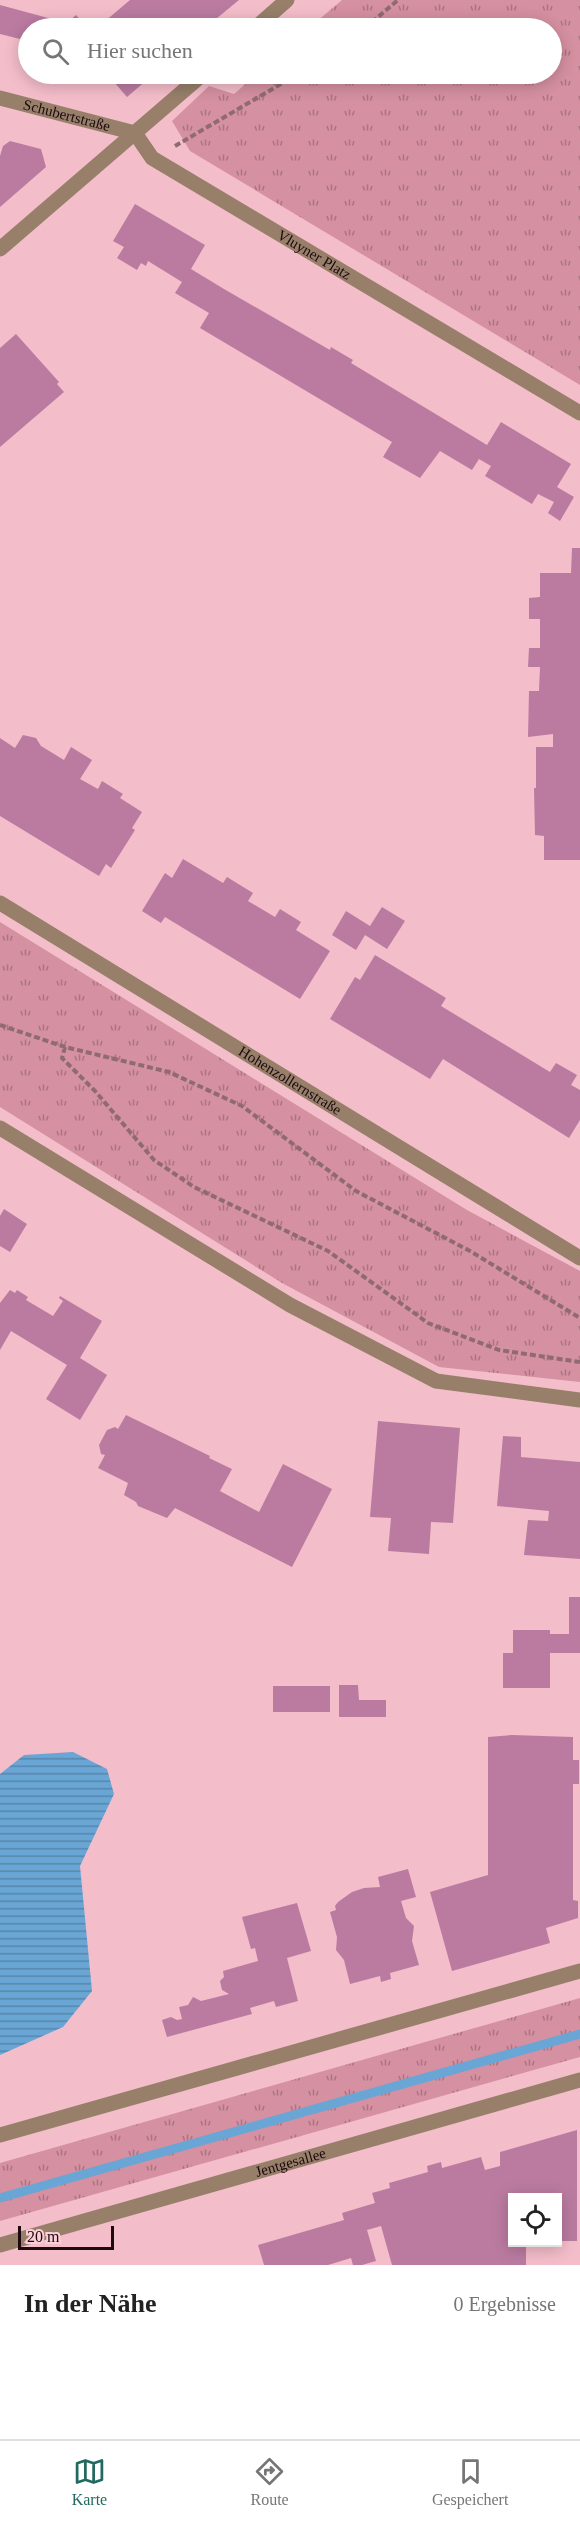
<!DOCTYPE html>
<html lang="de">
<head>
<meta charset="utf-8">
<style>
	:root { --surface:#fff; --page:#f2f2f2; --text:#222; --muted:#767676; --line:#e0e0e0; --accent:#226a61 }
	body { margin:0; font-family:Georgia,serif; background:var(--page); color:var(--text) }
	.controls { position:absolute; right:18px; bottom:18px; display:grid; overflow:hidden; border-radius:0px; box-shadow:0 3px 15px #0003 }
	.controls button { width:54px; height:54px; display:grid; place-items:center; padding:0; border:0; border-bottom:2px solid var(--line); background:var(--surface); color:var(--text); font:30px sans-serif }
	.scale { position:absolute; left:18px; bottom:15px; width:96px; box-sizing:border-box; padding-left:6px; border:3px solid #1d0a0f; border-top:0; font-size:16px; line-height:21px; white-space:nowrap; color:#1d0a0f; -webkit-text-stroke:4px #fbced8; paint-order:stroke }
	.list { margin:0; padding:0; list-style:none }
	h2 { display:flex; justify-content:space-between; align-items:center; height:78px; margin:0; padding:0 24px; font-size:26px }
	h2 small { font-size:20px; font-weight:400; color:var(--muted) }
	.icon { flex:none; width:33px; height:33px; fill:none; stroke:currentColor; stroke-width:2; stroke-linecap:round; stroke-linejoin:round }
	.map { position:relative; flex:none; width:580px; height:2265px; overflow:hidden }
	.search { position:absolute; background:var(--surface); box-shadow:0 3px 15px #0003; left:18px; right:18px; top:18px; height:66px; display:flex; align-items:center; gap:15px; box-sizing:border-box; padding:0 21px; border-radius:33px; color:var(--muted); font-size:22px }
	.sheet { height:174px; background:var(--surface) }
	nav { display:flex; justify-content:space-around; align-items:center; box-sizing:border-box; height:84px; border-top:2px solid var(--line); background:var(--surface); font-size:16px; color:var(--muted) }
	nav a { display:grid; justify-items:center; gap:3px }
	nav .on { color:var(--accent) }
	.map>svg:first-child { display:block }
</style>
</head>
<body>
<div class="map">
<svg width="580" height="2265" viewBox="0 0 580 2265">
	<defs>
		<pattern id="grass-tufts" width="24" height="20" patternUnits="userSpaceOnUse" patternTransform="scale(1.5)"><rect width="24" height="20" fill="#d590a1"/><path d="M3 7l-1-3M5 7V3M7 7l1-3M15 17l-1-3M17 17v-4M19 17l1-3" fill="none" stroke="#ac7482"/></pattern>
		<pattern id="water-rules" width="6" height="5" patternUnits="userSpaceOnUse" patternTransform="scale(1.5)"><rect width="6" height="5" fill="#6aa6d5"/><path d="M0 2.5h6" fill="none" stroke="#5785ab"/></pattern>
	</defs>
	<rect width="100%" height="100%" fill="#f4bdca"/>
	<path fill="url(#grass-tufts)" d="M342 0H580V385L190 151 172 121 209 86 234 94 257 74H552V28H309Z
		M0 922 467 1210 580 1271V1382L439 1367 282 1283 0 1107Z
		M580 1998V2057L0 2221V2163Z"/>
	<path fill="url(#water-rules)" d="M73 1752 107 1769 114 1794 80 1866 92 1991 63 2027 0 2055V1774L24 1755Z"/>
	<g fill="none" stroke-linecap="round" stroke-linejoin="round">
		<path stroke="#6aa6d5" stroke-width="9" d="M0 2198 580 2034"/>
	</g>
	<path fill="#bb7ba1" d="M130 0H239L205 28H97Z
		M0 5 52 19 49 28H28V41L0 34Z
		M76 15 88 28H68L64 25Z
		M107 74H154L127 97Z
		M10 141 41 149 46 167 0 207V156L3 146Z
		M135 204 205 245 191 269 224 289 330 350 331 347 341 353 353 360 351 363 487 445 501 422 571 464 557 487 574 497 560 521 548 513 554 502 538 494 532 504 485 476 491 466 479 459 472 470 440 451 420 478 383 457 392 442 200 328 209 313 175 293 182 282 148 261 146 266 141 263 137 270 117 258 124 247 113 241Z
		M16 334 59 382 57 384 64 392 0 447V348Z
		M572 548H580V860H544V836L535 835 534 788H536V747H553V734L528 737 529 691H539L540 667H528L529 648H540V619H529V598L540 597V573H571Z
		M23 735 36 738 41 746 64 760 71 747 92 760 80 779 98 789 102 781 123 794 120 798 142 812 132 828 135 830 111 868 106 864 99 876 0 816V738L15 748Z
		M183 859 223 883 227 877 253 893 248 901 275 917 280 909 301 922 296 930 330 951 300 999 165 917 161 923 142 911 165 873 172 878Z
		M382 907 405 921 387 949 365 935 356 950 332 935 346 911 370 926Z
		M375 955 446 998 441 1006 550 1072 556 1063 577 1075 571 1085 580 1090V1120L569 1138 443 1059 430 1079 330 1019 355 977 360 980Z
		M4 1209 27 1224 10 1252 0 1246V1216Z
		M10 1290 15 1293 17 1290 28 1297 26 1300 53 1316 63 1301 59 1298 60 1296 102 1321 80 1358 107 1375 80 1420 46 1399 67 1365 11 1331 0 1350V1303Z
		M126 1415 210 1456 209 1458 232 1469 220 1491 259 1512 283 1464 332 1489 292 1567 175 1508 167 1518 138 1506 136 1502 124 1495 128 1483 98 1468 105 1455 101 1454 99 1445 107 1430 115 1427 118 1429Z
		M378 1421 460 1428 453 1523 431 1522 429 1554 388 1551 391 1518 370 1517Z
		M503 1436 521 1437V1457L580 1462V1559L524 1555 528 1520 548 1521 549 1511 497 1506Z
		M569 1597H580V1653H550V1688H503V1653H513V1630H550V1634H569Z
		M339 1685H358L359 1700H386V1717H339Z
		M273 1686H330V1712H273Z
		M512 1735 573 1737V1760H579V1784H573V1900L578 1901V1918L546 1928 550 1943 452 1971 430 1892 488 1875V1737Z
		M408 1869 416 1897 401 1901 406 1918 414 1926 412 1941 419 1965 390 1973 391 1979 381 1982 380 1976 350 1984 344 1960 336 1950 337 1937 330 1912 336 1910 335 1906 338 1902 352 1892 364 1888 380 1887 378 1877Z
		M297 1903 311 1951 287 1958 298 2001 276 2007 274 2001 250 2008 252 2014 167 2037 162 2020 171 2017 177 2020 182 2019 179 2007 188 2005 193 1997 201 2001 229 1994 222 1990 220 1981 224 1977 223 1971 258 1961 255 1948 251 1949 242 1917Z
		M577 2130V2241H558V2198H512V2242H526V2265H392L381 2226 367 2230 376 2261 362 2265H353L351 2258 328 2265H264L258 2245 344 2220 342 2213 375 2203 372 2193 390 2188 389 2183 428 2172 427 2166 441 2162 442 2168 481 2157 485 2170 500 2166V2152Z"/>
	<g fill="none" stroke-linecap="round" stroke-linejoin="round">
		<path stroke="#906a73" stroke-width="4" stroke-dasharray="6 3" stroke-linecap="butt" d="M365 28 398 0
			M175 146 298 74
			M0 1025 65 1047 169 1072 242 1106 356 1191 470 1251 580 1318
			M65 1047 62 1058 95 1091 154 1160 194 1187 328 1251 428 1323 499 1350 580 1362"/>
		<g stroke="#977f6a" stroke-width="15">
			<path d="M255 28 287 0"/>
			<path id="s1" d="M0 98 135 133"/>
			<path id="s2" d="M135 133 152 158 580 413"/>
			<path d="M0 249 203 74"/>
			<path id="s3" d="M0 903 580 1258"/>
			<path d="M0 1128 290 1305 436 1381 580 1400"/>
			<path d="M0 2135 580 1971"/>
			<path id="s4" d="M0 2245 580 2080"/>
		</g>
	</g>
	<g text-anchor="middle" dominant-baseline="central" stroke-width="5" stroke-linejoin="round" paint-order="stroke">
		<g font-size="15" fill="#1d0a0f" stroke="#fbced8">
			<text stroke="none"><textPath href="#s1" startOffset="69">Schubertstraße</textPath></text>
			<text stroke="none"><textPath href="#s2" startOffset="219">Vluyner Platz</textPath></text>
			<text stroke="none"><textPath href="#s3" startOffset="340">Hohenzollernstraße</textPath></text>
			<text stroke="none"><textPath href="#s4" startOffset="302">Jentgesallee</textPath></text>
		</g>
	</g>
</svg>
<div class="controls">
<button><svg class="icon" aria-label="locate" viewBox="0 0 24 24"><circle cx="12" cy="12" r="6"/><path d="M12 2v4M12 18v4M2 12h4M18 12h4"/></svg></button>
</div>
<div class="scale">20 m</div>
<div class="search"><svg class="icon" aria-label="search" viewBox="0 0 24 24"><circle cx="10" cy="10" r="6"/><path d="M15 15l6 6"/></svg>Hier suchen</div>
</div>
<section class="sheet">
<h2>In der Nähe<small>0 Ergebnisse</small></h2>
<ul class="list">
</ul>
</section>
<nav>
<a class="on"><svg class="icon" aria-label="map" viewBox="0 0 24 24"><path d="M3 6l6-2 6 2 6-2v14l-6 2-6-2-6 2zM9 4v14M15 6v14"/></svg>Karte</a>
<a><svg class="icon" aria-label="directions" viewBox="0 0 24 24"><path d="M12 3l9 9-9 9-9-9zM9 14v-3h6M13 9l2 2-2 2"/></svg>Route</a>
<a><svg class="icon" aria-label="saved" viewBox="0 0 24 24"><path d="M7 4h10v16l-5-4-5 4z"/></svg>Gespeichert</a>
</nav>
</body>
</html>
